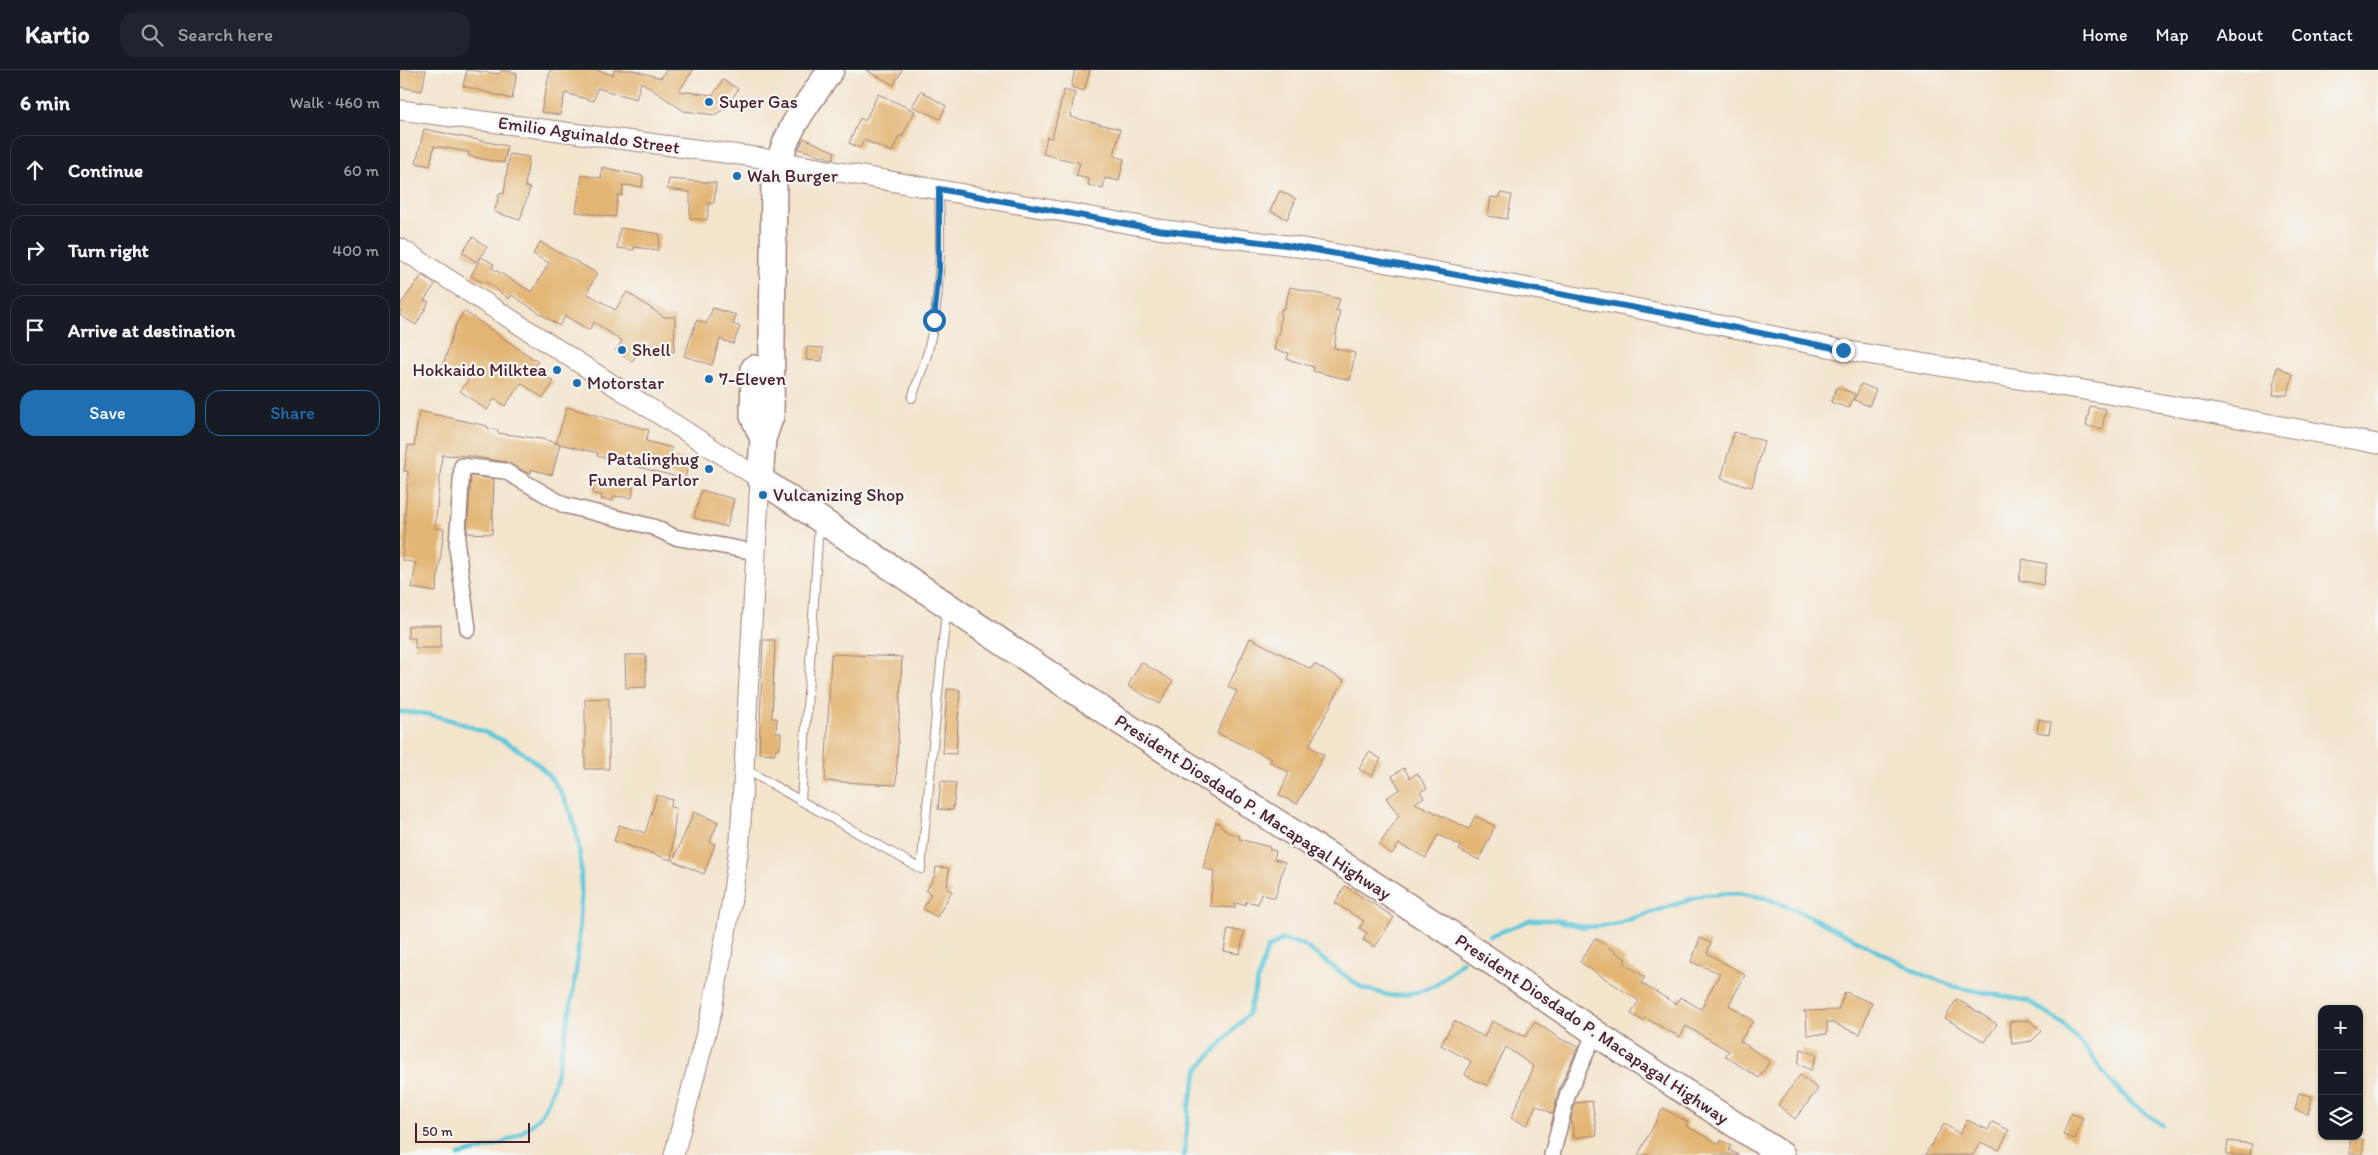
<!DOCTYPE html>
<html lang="en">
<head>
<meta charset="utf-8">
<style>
	:root { --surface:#171b24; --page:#20242c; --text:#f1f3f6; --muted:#9ea1a6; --line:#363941; --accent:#1f6fb2 }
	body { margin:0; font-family:Itim,sans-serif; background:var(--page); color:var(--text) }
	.controls { position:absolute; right:15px; bottom:15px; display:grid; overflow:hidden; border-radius:10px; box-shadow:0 1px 4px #0004 }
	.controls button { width:45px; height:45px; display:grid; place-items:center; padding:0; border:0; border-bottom:1px solid var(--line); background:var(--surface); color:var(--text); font:25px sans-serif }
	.scale { position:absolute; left:15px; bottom:12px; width:115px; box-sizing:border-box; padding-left:5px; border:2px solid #4a1f2b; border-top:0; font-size:14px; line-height:18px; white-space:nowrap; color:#4a1f2b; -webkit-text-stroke:4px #f6f6f2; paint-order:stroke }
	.stop { position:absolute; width:15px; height:15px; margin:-11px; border:4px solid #1f6fb2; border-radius:50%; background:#fff }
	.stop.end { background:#1f6fb2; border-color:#fff; box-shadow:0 1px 5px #0008 }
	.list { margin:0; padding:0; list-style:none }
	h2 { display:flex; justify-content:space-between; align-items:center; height:65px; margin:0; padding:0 20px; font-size:21px }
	h2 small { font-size:16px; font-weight:400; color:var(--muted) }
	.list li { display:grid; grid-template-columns:32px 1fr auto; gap:15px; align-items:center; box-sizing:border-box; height:70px; margin:0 10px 10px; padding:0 10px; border:1px solid var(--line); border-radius:15px }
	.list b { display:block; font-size:19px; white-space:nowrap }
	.list em { font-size:16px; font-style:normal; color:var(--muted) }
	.actions { display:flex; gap:10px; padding:15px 20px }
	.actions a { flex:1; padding:11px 0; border:1px solid var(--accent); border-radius:15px; text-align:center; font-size:18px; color:var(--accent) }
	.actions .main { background:var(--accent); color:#fff }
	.icon { flex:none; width:28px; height:28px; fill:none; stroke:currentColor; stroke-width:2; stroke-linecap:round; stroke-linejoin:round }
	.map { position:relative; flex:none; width:1978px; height:1085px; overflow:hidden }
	header { display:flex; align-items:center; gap:30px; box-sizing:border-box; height:70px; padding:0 25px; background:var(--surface); border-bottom:1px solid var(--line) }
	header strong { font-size:24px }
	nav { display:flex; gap:28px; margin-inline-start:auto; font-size:18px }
	.search { width:350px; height:45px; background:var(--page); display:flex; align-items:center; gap:12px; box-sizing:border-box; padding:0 18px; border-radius:15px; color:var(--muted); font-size:19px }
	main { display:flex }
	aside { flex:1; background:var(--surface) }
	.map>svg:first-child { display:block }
</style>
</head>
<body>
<header>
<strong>Kartio</strong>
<div class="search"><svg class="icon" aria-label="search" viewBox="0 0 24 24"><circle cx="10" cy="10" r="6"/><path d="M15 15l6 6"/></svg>Search here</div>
<nav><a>Home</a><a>Map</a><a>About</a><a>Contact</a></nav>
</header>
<main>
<aside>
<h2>6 min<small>Walk · 460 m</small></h2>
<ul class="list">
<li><svg class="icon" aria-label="ahead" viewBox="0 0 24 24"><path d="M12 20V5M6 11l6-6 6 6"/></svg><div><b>Continue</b></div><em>60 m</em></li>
<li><svg class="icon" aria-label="right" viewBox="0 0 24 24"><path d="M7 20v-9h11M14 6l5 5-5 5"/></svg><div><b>Turn right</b></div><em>400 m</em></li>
<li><svg class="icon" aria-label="arrive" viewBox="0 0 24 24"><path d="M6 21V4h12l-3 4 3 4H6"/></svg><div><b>Arrive at destination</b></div></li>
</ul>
<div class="actions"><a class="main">Save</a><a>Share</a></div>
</aside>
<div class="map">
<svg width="1978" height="1085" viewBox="0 0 1978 1085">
	<rect width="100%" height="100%" fill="#f6f6f2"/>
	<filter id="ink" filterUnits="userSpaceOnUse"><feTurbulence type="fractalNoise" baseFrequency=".02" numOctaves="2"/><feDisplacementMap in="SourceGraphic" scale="10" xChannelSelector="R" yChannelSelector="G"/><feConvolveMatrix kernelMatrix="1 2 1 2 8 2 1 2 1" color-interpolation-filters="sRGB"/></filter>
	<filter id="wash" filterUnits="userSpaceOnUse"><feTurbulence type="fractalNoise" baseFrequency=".0096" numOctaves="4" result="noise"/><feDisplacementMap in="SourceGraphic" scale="20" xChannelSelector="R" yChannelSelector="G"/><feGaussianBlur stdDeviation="1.12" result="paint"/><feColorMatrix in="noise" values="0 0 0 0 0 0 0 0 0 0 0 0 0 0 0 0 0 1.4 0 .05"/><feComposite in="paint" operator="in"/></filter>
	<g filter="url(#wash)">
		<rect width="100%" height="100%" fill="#f3e4cc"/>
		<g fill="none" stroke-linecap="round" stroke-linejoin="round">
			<path stroke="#5ec7d9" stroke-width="4.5" d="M0 642C28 641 58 651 84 662 173 698 186 760 180 849 178 887 176 916 167 954 162 976 154 1031 139 1047 117 1072 91 1078 59 1085
				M1090 866 1131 850H1156L1184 857 1213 855 1304 825 1338 823 1366 828 1405 844 1524 905 1556 917 1628 931 1662 953 1687 980 1711 1012 1734 1035 1762 1055
				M784 1085 789 1036 798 999 848 944 867 879 881 870 902 874 962 918 992 926 1018 922 1035 916 1063 891"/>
		</g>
		<g id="blocks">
			<path fill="#e3b573" d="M0 0H26L22 21 0 17Z
				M67 0 99 4 102 0 117 3 112 29 63 16Z
				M150 0H196L213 5 214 0H232L261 8 266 0H293L279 21 313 25 323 10 338 19 326 38 314 45 284 41 241 12 236 29 197 18 194 31 165 23 160 45 141 42Z
				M466 0H502L494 15Z
				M675 0H690L684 21 671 17Z
				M664 20 675 23 670 47 720 59 714 86 724 89 719 111 705 108 703 119 688 115 689 109 676 106 680 93 643 84 647 67 652 68Z
				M521 21 546 36 540 49 512 36Z
				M478 24 515 41 502 67 500 65 492 82 464 70 460 78 449 73 460 48 465 51Z
				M24 59 107 76 104 93 68 86 69 82 34 76 30 96 16 93Z
				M404 68 435 82 433 89 399 79Z
				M109 84 129 87 125 117 130 118 120 150 94 142 100 123 104 124Z
				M202 97 243 106 242 117 223 115 222 126 218 125 215 147 176 142 182 105 201 108Z
				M269 109 316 113 314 133H309L307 150 290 148V122L267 119Z
				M880 121 896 129 887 149 870 141Z
				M1100 123 1112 125 1107 149 1088 146 1091 127 1099 128Z
				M220 158 260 164 258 180 234 177V180L217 178Z
				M73 167 87 177 76 192 62 182Z
				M140 172 197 203 187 223 215 240 227 222 264 247H275L274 282 244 272 232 292 216 281 222 271 194 252 189 260 165 246 159 256 112 225 109 229 85 211 84 213 71 206 81 187 94 194 92 198 132 222 149 193 133 184Z
				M22 205 35 215 24 230 29 232 16 255 0 245V235Z
				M890 217 940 229 936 241H940L934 278 955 283 950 310 913 301 914 297 887 289 889 283 874 280 877 266H879L881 239H884Z
				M313 238 336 245 333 254 340 257 333 274 320 269 312 295 284 286 297 250 306 254Z
				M64 241 138 292 134 298 154 312 143 328 121 313 105 336 95 328 87 340 60 321 69 309 42 298 56 254Z
				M407 277 423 278 422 291 406 290Z
				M1877 296 1893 305 1887 325H1873Z
				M1461 314 1476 320 1469 336 1454 330Z
				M1437 317 1455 324 1449 338 1431 332Z
				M1690 336 1706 339 1702 359 1686 356Z
				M167 337 249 360 246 371 272 378 270 386 289 391 285 409 197 386 198 383 156 373Z
				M19 341 87 356V358L98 360V363L142 369 160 374 152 405 131 399V403L126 402 106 392 69 386 42 385 35 458 44 459 36 522 12 518 16 493 2 490 8 401H4L8 375 14 376Z
				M1334 362 1364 371 1352 417 1321 409Z
				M71 406 94 409 92 464 67 463Z
				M194 412 233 417 232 428 214 426 213 431 201 429 202 425 193 424Z
				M301 420 334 429 327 457 294 448Z
				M1623 489 1647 494 1643 515 1619 510Z
				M15 555H41V578H15V568H8V556Z
				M850 568 911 599 914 594 944 610 909 676 924 685 897 734 879 725 889 702 870 692 872 689 817 663 837 621 828 617Z
				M363 570H375L372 648H377L376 662 381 663 380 679 376 678 375 684 359 683Z
				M431 584 502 587 496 715 425 711Z
				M225 585H246V617L226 618Z
				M741 592 773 611 760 634 728 616Z
				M547 619 560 620 556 684 543 683Z
				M209 628V699H185V629Z
				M1639 649 1651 652 1649 664 1637 662Z
				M969 682 981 689 972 706 959 699Z
				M1004 698 1010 708 1017 703 1027 718 1020 722 1024 727 1015 733 1069 759 1075 746 1095 756 1079 790 1059 780 1061 776 1038 765 1026 788 999 774 992 784 979 775 999 746 986 728 1000 719 992 706Z
				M541 711 556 713 553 740 538 739Z
				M257 725 272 730 270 737 276 738 271 790 214 771 219 755 245 763Z
				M294 742 318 752 310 772 315 774 304 804 273 791Z
				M816 751 827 762 840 766 839 769 870 777 869 779 876 781 874 789 885 792 875 828 861 824 858 834 846 831 845 835 835 833V838L810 836 814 801 803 798Z
				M536 797 549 798 547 819 552 821 537 847 523 839 531 824 526 821 535 805Z
				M945 816 994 847 975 877 963 870 967 863 959 858 964 851 935 833Z
				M828 859 844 862 840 884 824 881Z
				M1195 868 1226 889 1224 893 1245 907 1241 913 1276 934 1280 927 1301 939 1320 903 1291 892 1300 868 1311 873 1307 883 1345 905 1329 935 1353 951 1340 971 1370 991 1359 1008 1325 986 1329 981 1286 956 1280 967 1245 948 1243 951 1231 944 1239 931 1180 892Z
				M1445 922 1472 933 1460 964 1427 951V964L1407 965 1406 943 1403 941 1438 940Z
				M1557 929 1597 954 1585 972 1545 948Z
				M1629 950 1642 961 1632 971 1612 974 1609 952Z
				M1054 951 1084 967 1092 951 1125 967 1135 952 1161 969 1178 977 1159 1019 1153 1044 1136 1035 1127 1055 1111 1048 1134 997 1106 977 1087 1016 1065 1005 1071 991 1041 975Z
				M1401 979 1417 985 1411 1000 1398 994Z
				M1400 1005 1418 1019 1395 1049 1378 1035Z
				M1899 1023 1912 1026 1908 1044 1895 1040Z
				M1192 1031 1197 1065 1174 1068 1171 1048 1175 1033Z
				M1263 1038 1288 1052 1286 1056 1319 1074 1321 1070 1331 1076 1329 1080 1339 1085H1238Z
				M1671 1043 1683 1048 1675 1069 1663 1065Z
				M1567 1050 1588 1060 1592 1052 1609 1060 1599 1080 1580 1072 1573 1085H1525L1544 1054 1560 1064Z
				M1950 1069H1963V1084H1950Z
				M1828 1071 1852 1074 1850 1085H1826Z"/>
		</g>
	</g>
	<g filter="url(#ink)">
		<use href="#blocks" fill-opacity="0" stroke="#9e827c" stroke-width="1"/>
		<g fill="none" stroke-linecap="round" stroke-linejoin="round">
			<g stroke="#9e827c" stroke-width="10">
				<path id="service" d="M512 328C517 312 524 297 528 281 541 229 541 174 539 121
					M345 699 521 799 546 541
					M401 731 419 454"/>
			</g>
			<g stroke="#9e827c" stroke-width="18">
				<path id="minor" d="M68 559 57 477 62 396 105 401 164 435 253 457 274 467 355 482
					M1152 1085 1168 1023 1195 963"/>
			</g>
			<g stroke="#9e827c" stroke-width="21">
				<path id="tertiary" d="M0 40 362 88 758 159 886 175 1190 229 1443 280 1720 326 1978 374
					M0 178 360 409 340 770 331 835 312 940 274 1085"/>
			</g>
			<g stroke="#9e827c" stroke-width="28">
				<path id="trunk" d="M431 0C402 41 384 61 374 112L371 346 363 369 360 409 716 649 1048 862 1225 983 1382 1085
					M354 298 353 346 363 369"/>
			</g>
			<use href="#service" stroke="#fff" stroke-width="8"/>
			<use href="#minor" stroke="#fff" stroke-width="15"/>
			<use href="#tertiary" stroke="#fff" stroke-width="19"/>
			<use href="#trunk" stroke="#fff" stroke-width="25"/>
		</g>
	</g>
	<g fill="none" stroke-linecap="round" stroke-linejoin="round" filter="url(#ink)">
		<path stroke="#1f6fb2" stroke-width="6" d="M534 250 539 200V119L758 160 886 175 1046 203 1268 244 1443 280"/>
	</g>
	<g fill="#1f6fb2" stroke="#f6f6f2" stroke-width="2">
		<circle cx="309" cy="32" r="5"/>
		<circle cx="337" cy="106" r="5"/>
		<circle cx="222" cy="280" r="5"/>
		<circle cx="157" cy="300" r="5"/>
		<circle cx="309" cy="309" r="5"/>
		<circle cx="177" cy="313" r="5"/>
		<circle cx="309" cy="399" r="5"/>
		<circle cx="363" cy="425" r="5"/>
	</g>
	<g text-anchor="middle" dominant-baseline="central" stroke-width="4.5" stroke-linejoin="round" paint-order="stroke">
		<g font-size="18" fill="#4a1f2b" stroke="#f6f6f2" text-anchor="start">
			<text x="319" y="32">Super Gas</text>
			<text x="347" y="106">Wah Burger</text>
			<text x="232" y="280">Shell</text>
			<text x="147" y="300" text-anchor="end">Hokkaido Milktea</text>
			<text x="319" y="309">7-Eleven</text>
			<text x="187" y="313">Motorstar</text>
			<text x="299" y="389" text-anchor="end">Patalinghug<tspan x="299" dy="21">Funeral Parlor</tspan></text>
			<text x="373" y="425">Vulcanizing Shop</text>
		</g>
		<g font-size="18" fill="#4a1f2b" stroke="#f6f6f2">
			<text transform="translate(189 65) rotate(8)">Emilio Aguinaldo Street</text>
			<text transform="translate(853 737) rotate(33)">President Diosdado P. Macapagal Highway</text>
			<text transform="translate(1192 959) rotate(34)">President Diosdado P. Macapagal Highway</text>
		</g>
	</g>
</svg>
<div class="controls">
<button>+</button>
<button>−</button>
<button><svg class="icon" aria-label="layers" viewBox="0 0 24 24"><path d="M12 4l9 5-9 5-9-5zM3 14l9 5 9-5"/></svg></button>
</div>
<div class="scale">50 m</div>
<div class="stop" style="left:534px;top:250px"></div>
<div class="stop end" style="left:1443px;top:280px"></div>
</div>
</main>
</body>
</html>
